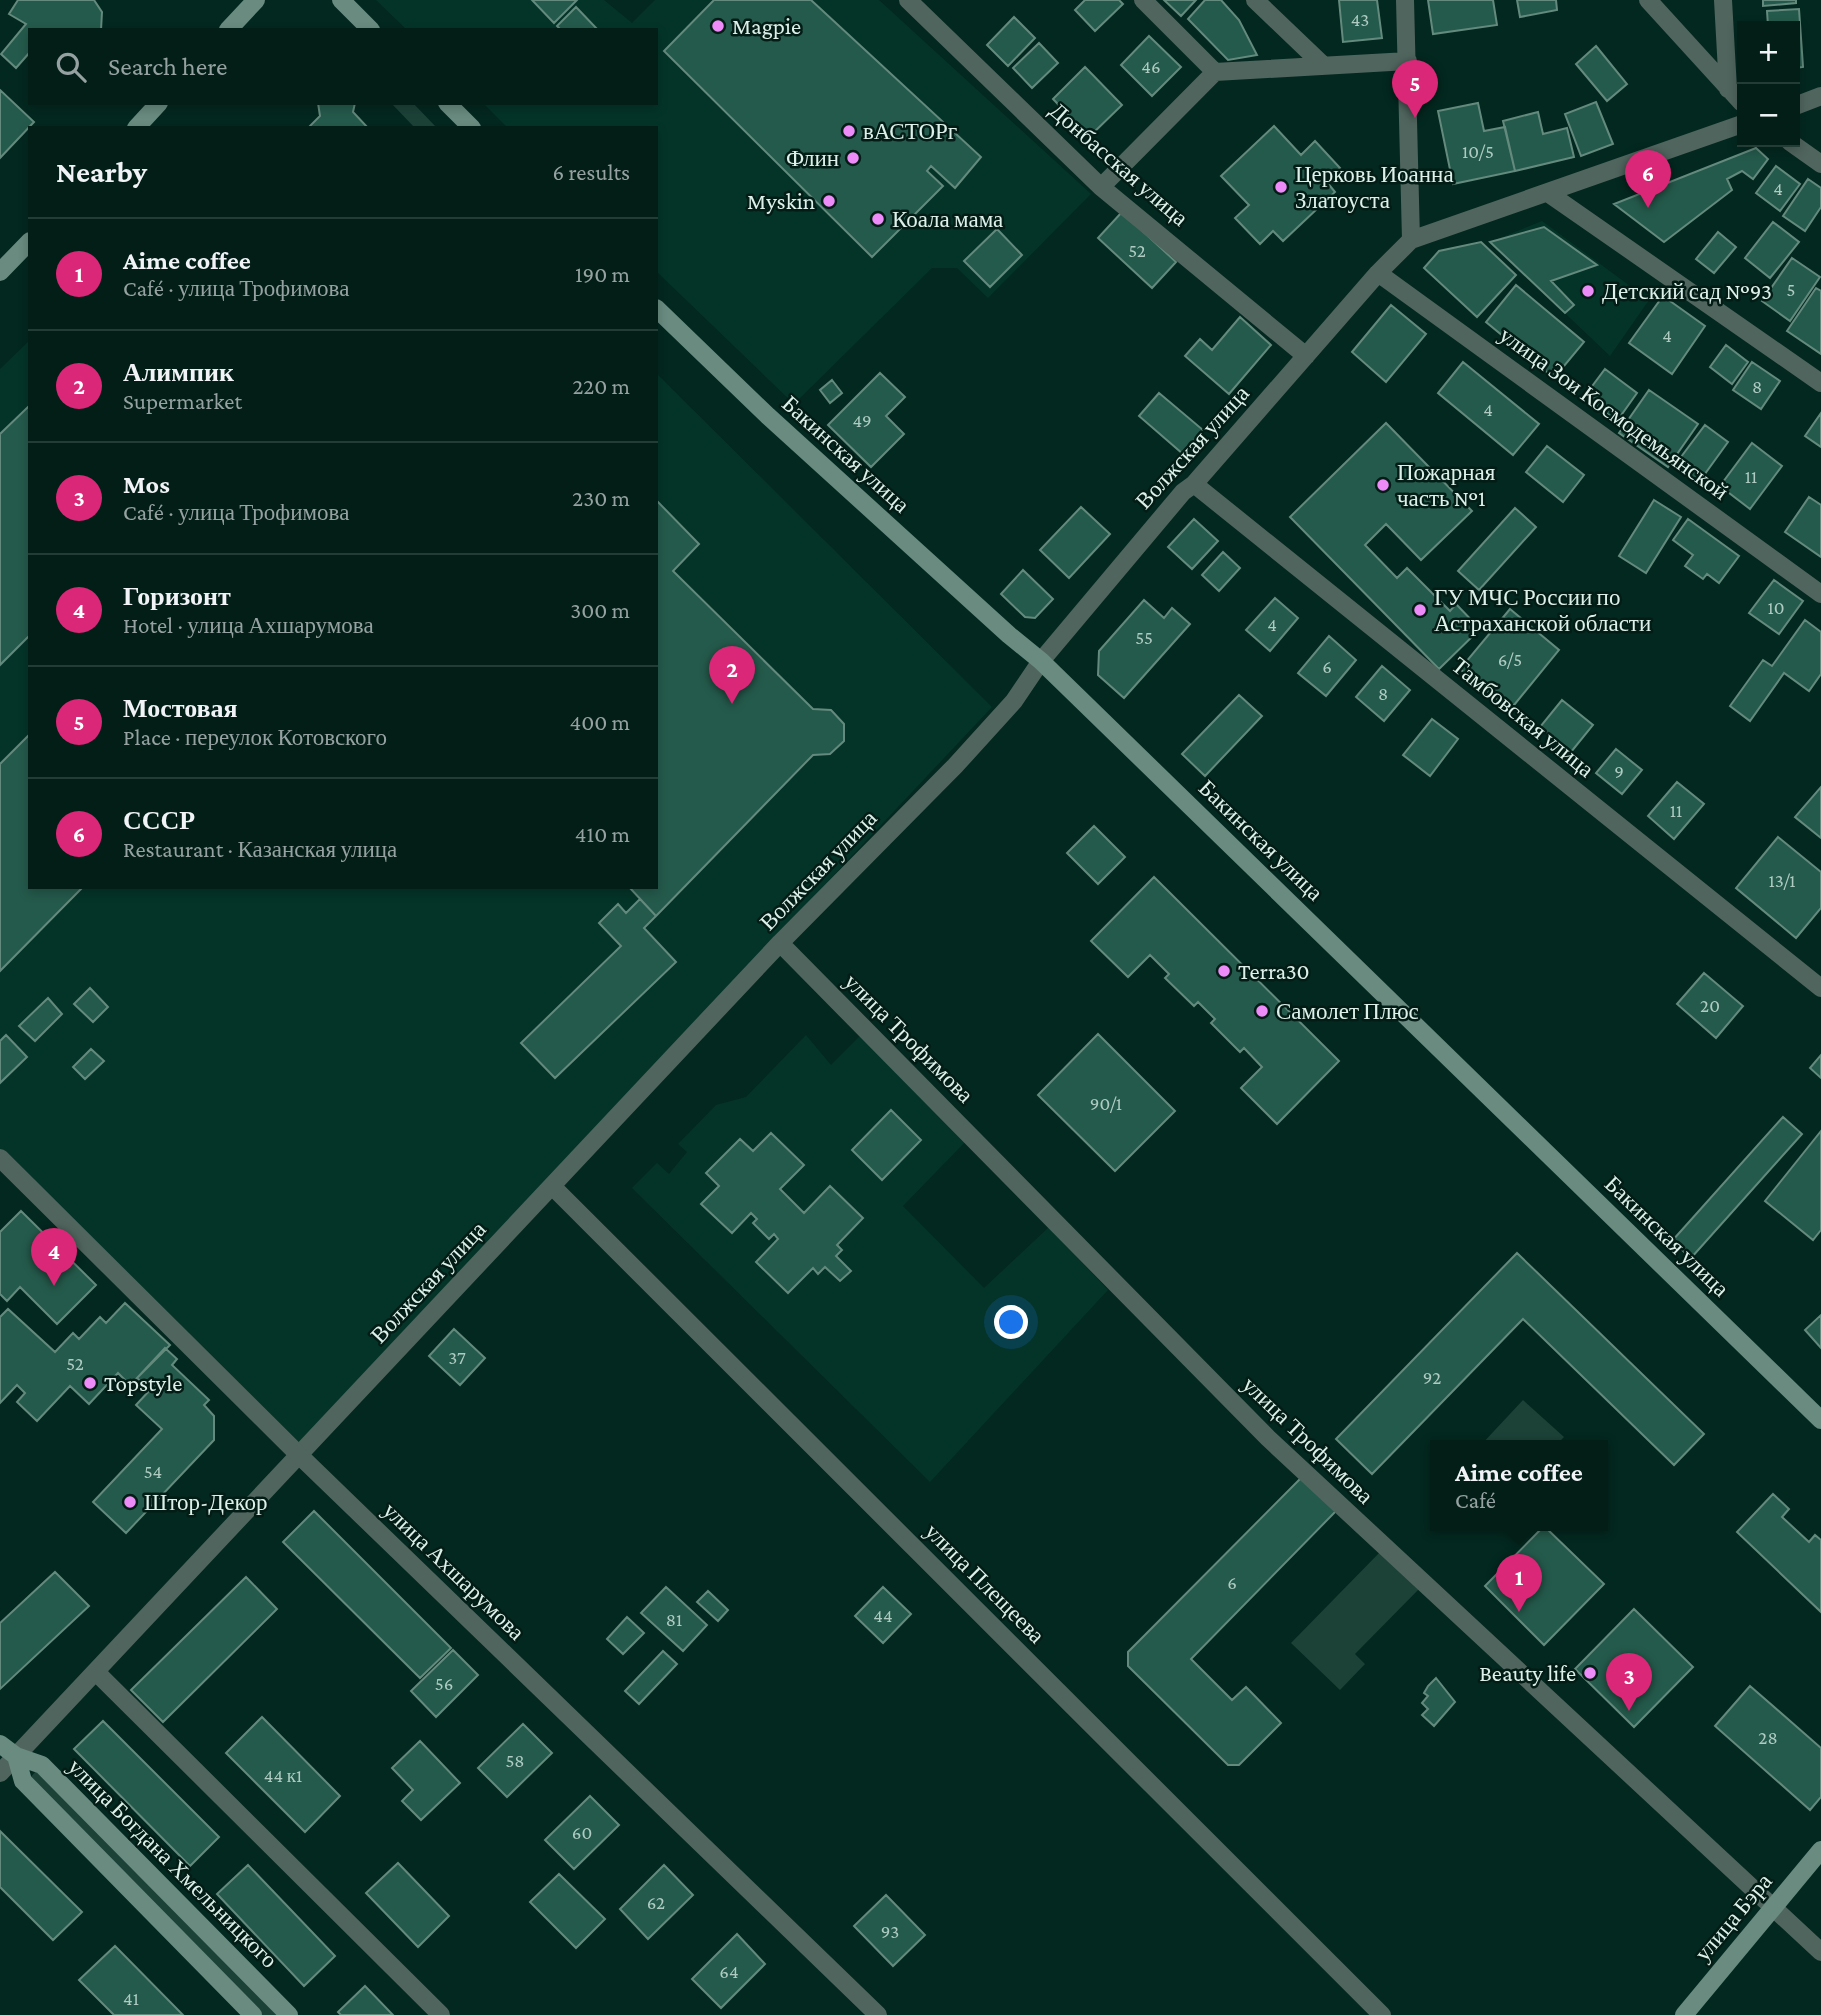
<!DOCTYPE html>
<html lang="en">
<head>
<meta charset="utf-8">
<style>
	:root { --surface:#021e17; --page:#102b24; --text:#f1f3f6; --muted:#96a2a1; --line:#233c36; --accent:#db2777 }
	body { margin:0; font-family:"Crimson Pro",serif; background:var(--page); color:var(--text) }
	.controls { position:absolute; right:21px; top:21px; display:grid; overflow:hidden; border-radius:0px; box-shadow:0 4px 10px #0003 }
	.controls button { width:63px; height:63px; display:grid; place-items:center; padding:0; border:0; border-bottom:2px solid var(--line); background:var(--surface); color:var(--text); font:35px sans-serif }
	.you { position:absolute; left:1012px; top:1323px; width:24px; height:24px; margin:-18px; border:5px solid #fff; border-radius:50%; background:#1a73e8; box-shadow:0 0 0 10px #1a73e833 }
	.badge { display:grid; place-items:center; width:46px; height:46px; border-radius:50%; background:var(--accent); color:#fff; font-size:23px; font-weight:700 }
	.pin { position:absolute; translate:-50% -58px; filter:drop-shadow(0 2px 4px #0008) }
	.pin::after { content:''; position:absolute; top:37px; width:24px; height:21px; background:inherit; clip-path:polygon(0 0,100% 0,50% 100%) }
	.popup { position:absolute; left:1430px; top:1440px; width:178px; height:91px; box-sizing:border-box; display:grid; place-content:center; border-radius:0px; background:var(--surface); filter:drop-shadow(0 2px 5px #0005); font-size:23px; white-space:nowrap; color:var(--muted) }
	.popup b { font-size:26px; color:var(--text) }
	.popup::after { content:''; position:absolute; left:50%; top:100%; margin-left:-14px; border:14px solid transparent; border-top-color:var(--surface) }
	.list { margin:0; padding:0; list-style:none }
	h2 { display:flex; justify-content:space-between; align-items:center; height:91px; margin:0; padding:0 28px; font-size:30px }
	h2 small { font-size:23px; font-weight:400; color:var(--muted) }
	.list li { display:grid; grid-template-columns:46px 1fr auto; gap:21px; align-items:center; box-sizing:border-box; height:112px; padding:0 28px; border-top:2px solid var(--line) }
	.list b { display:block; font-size:26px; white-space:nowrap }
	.list p { margin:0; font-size:23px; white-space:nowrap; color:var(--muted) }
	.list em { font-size:23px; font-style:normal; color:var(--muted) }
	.icon { flex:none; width:38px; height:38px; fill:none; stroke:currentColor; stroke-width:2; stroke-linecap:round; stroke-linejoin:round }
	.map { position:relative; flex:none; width:1821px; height:2015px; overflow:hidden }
	.search { position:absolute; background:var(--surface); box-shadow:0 4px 10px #0003; left:28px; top:28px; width:630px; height:77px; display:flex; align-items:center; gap:18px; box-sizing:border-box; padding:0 24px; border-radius:0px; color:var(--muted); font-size:26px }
	.panel { position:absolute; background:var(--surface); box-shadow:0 4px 10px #0003; left:28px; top:126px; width:630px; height:763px; border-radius:0px }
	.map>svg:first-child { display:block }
</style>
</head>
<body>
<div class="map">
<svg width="1821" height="2015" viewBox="0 0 1821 2015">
	<rect width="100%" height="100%" fill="#03281f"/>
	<path fill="#043428" d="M376 0H604L632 23 655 0H879L1091 194 988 298 957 268H932L794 404 656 271V128H508L483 103H656V30H407Z
		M1542 221 1649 300 1610 356 1490 242Z
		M30 340V887H656V373L992 707 297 1446 0 1153V369Z
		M862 1034 968 1139 903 1206 984 1288 1049 1227 1108 1290 930 1482 632 1188 657 1163 669 1174 687 1152 678 1144 716 1105 746 1097 806 1035 831 1065Z"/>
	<path fill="#1c4238" d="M391 103H413L437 128H415Z
		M1523 1400 1564 1437 1555 1446H1480Z
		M1382 1550 1420 1588 1355 1654 1365 1664 1340 1690 1291 1643Z
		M36 1771 282 2015H261L29 1779Z"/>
	<path fill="#245a4b" stroke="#64897d" stroke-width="2" d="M18 0H94L102 12 101 30H30V52L16 68 1 54 26 24 9 14Z
		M532 0H577L554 23Z
		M714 0H811L981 157 955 188 931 166 927 171 943 186 872 257 664 51Z
		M1085 0H1119L1123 4 1095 31 1075 10Z
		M1164 0H1196L1181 16Z
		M1205 0H1221L1239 20 1257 55 1228 60 1188 19Z
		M1339 0H1377L1382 38 1343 42Z
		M1428 0H1493L1497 25 1433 34Z
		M1517 0H1556L1557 10 1520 17Z
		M1763 0H1796V3L1763 6Z
		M576 7 598 30H561L557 26Z
		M1799 9 1803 67 1795 68V26H1768L1767 11Z
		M1014 17 1035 38 1008 66 987 45Z
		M1149 36 1181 67 1152 96 1121 65Z
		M1039 43 1058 63 1032 88 1013 68Z
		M1596 46 1627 84 1607 101 1576 64Z
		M1085 67 1122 105 1089 137 1053 99Z
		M0 90 34 122 0 158Z
		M1596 102 1613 144 1581 156 1565 114Z
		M318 103H355L353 112 368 128H308L320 116Z
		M1478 103 1484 131 1505 127 1515 171 1453 184 1438 111Z
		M1538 112 1543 134 1567 128 1574 157 1515 171 1503 121Z
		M1274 126 1301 155 1315 141 1340 168 1326 181 1335 192 1283 241 1273 231 1260 244 1235 218 1249 205 1221 176Z
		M1756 148 1768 159 1753 179 1742 171 1727 179 1732 190 1664 242 1614 204Z
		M1776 166 1800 184 1780 211 1756 193Z
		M1808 179 1821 188V207L1805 231 1783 216Z
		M1122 212 1176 262 1152 288 1098 238Z
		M1773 222 1799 242 1770 278 1745 258Z
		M1544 227 1597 265 1551 281 1574 305 1565 313 1490 242Z
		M997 229 1022 255 990 287 964 261Z
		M1718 232 1736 247 1714 273 1696 259Z
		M1481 242 1516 275 1477 317 1424 268 1439 251Z
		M1792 258 1820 277 1790 321 1762 301Z
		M1516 285 1584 342 1554 378 1486 322Z
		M1816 288 1821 291V354L1787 331Z
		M1663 296 1705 326 1672 374 1629 343Z
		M1391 305 1426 334 1386 382 1352 352Z
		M1240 317 1271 345 1229 394 1185 356 1200 339 1212 350Z
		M1726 345 1748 362 1732 384 1710 367Z
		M1463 362 1539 424 1513 455 1438 393Z
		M1752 362 1780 381 1761 409 1733 390Z
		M1605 369 1637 393 1617 421 1584 397Z
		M880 373 905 397 886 416 904 434 871 467 828 425Z
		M832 380 842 393 830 403 820 390Z
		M1649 390 1698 424 1668 467 1619 433Z
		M1159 393 1203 430 1183 454 1139 416Z
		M30 405V635L0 665V434Z
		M1821 413V447L1805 436Z
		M1386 423 1472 511 1421 560 1386 524 1365 545 1397 578 1407 568 1450 611 1456 604 1480 629 1439 669 1290 517Z
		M1705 425 1728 442 1699 482 1675 465Z
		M1752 443 1782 466 1750 509 1720 486Z
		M1547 446 1584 475 1563 502 1526 472Z
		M1809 497 1821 505V557L1785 532Z
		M656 500 699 544 673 571 813 709 831 710 844 724V741L830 754 813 755 656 916 629 887H656Z
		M1654 500 1681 517 1646 573 1619 556Z
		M1081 507 1110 534 1069 578 1040 550Z
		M1515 508 1536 527 1479 590 1458 571Z
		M1194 519 1218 541 1192 569 1168 547Z
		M1688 519 1739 556 1719 583 1707 574 1703 579 1685 566 1693 555 1673 540Z
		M1223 552 1240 568 1219 591 1202 575Z
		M1023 570 1053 599 1035 618 1025 617 1001 594Z
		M1774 580 1803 601 1779 634 1749 613Z
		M1275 598 1298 618 1270 651 1246 630Z
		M1144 600 1164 618 1172 608 1190 624 1124 698 1098 675 1099 651Z
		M1510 609 1559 650 1510 710 1460 669Z
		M1805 620 1821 632V674L1809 691 1784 673 1750 721 1730 706 1763 660 1772 666Z
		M1329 636 1356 660 1326 696 1298 673Z
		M1382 666 1410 690 1384 721 1356 697Z
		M1239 695 1262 716 1205 776 1182 754Z
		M1562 700 1593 725 1571 752 1540 727Z
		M1432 719 1458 739 1430 776 1403 755Z
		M30 734V887H83L0 971V764Z
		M1616 749 1642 770 1622 794 1596 773Z
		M1677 782 1704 804 1674 839 1648 816Z
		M1821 787V838L1795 817Z
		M1094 826 1125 857 1098 884 1067 853Z
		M1778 837 1821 872V908L1796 938 1736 888Z
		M1154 877 1339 1061 1277 1124 1241 1088 1262 1067 1244 1048 1240 1052 1211 1023 1215 1019 1198 1002 1194 1006 1165 978 1169 974 1150 955 1128 977 1091 941Z
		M640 899 656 916 644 928 676 962 555 1078 521 1043 621 946 599 923 618 904 626 913Z
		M1704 973 1743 1006 1716 1038 1677 1004Z
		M90 988 108 1007 93 1022 74 1004Z
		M48 998 62 1014 35 1041 19 1026Z
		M1098 1034 1175 1111 1115 1171 1038 1095Z
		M6 1035 27 1057 0 1083V1041Z
		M91 1049 104 1061 85 1079 73 1067Z
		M1821 1055V1078L1810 1068Z
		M891 1110 921 1140 882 1180 852 1150Z
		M1783 1117 1802 1134 1691 1258 1672 1241Z
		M1821 1131V1230L1813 1240 1765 1201Z
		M771 1133 804 1165 780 1189 804 1213 830 1186 863 1218 837 1245 842 1250 836 1256 851 1271 840 1281 825 1267 818 1274 813 1268 788 1293 756 1262 778 1239 774 1234 769 1239 753 1223 757 1219 751 1213 732 1233 701 1204 719 1186 706 1173 740 1139 753 1151Z
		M21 1211 96 1285 57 1324 20 1287 7 1301 0 1294V1232Z
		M1517 1253 1704 1434 1674 1465 1523 1319 1372 1474 1336 1439Z
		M125 1303 170 1345 130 1385 118 1373 89 1404 70 1386 37 1421 17 1402 25 1393 17 1385 0 1403V1317L8 1309 55 1352 73 1333 79 1339 100 1317 106 1323Z
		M1821 1315V1348L1805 1330Z
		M454 1329 485 1358 460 1385 429 1356Z
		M165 1348 177 1359 172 1365 209 1400 204 1405 214 1416V1440L126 1533 93 1502 162 1429 136 1405 150 1390 137 1378Z
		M1302 1477 1336 1511 1191 1659 1232 1700 1246 1687 1281 1723 1239 1765H1228L1128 1666V1652Z
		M1773 1494 1789 1509 1782 1517 1809 1542 1815 1535 1821 1540V1612L1737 1532Z
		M314 1511 451 1648 420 1678 283 1542Z
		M1544 1526 1604 1584 1544 1645 1485 1586Z
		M55 1572 89 1606 0 1689V1623Z
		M246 1577 277 1609 163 1722 131 1690Z
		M666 1587 707 1625 683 1651 641 1613Z
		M883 1587 911 1614 883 1643 855 1616Z
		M708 1591 728 1610 718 1621 697 1602Z
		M1634 1609 1693 1667 1634 1727 1575 1669Z
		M627 1617 644 1633 623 1654 607 1639Z
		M453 1650 478 1675 436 1717 411 1691Z
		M663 1651 677 1664 639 1704 625 1691Z
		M1436 1678 1455 1702 1434 1726 1422 1715 1428 1709 1422 1703 1428 1696 1424 1693 1428 1686Z
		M1750 1686 1821 1748V1797L1810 1810 1715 1726Z
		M262 1717 340 1796 305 1832 226 1753Z
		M103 1721 219 1837 190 1866 74 1749Z
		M523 1724 552 1753 507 1797 478 1768Z
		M420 1741 460 1783 421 1820 402 1801 413 1790 392 1768Z
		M590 1796 619 1825 574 1869 545 1840Z
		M0 1831 82 1912 53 1940 0 1887Z
		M398 1863 449 1916 418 1947 366 1893Z
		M248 1865 335 1956 304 1986 217 1894Z
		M664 1865 693 1895 648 1939 620 1909Z
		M559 1874 605 1919 576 1948 530 1902Z
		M886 1895 925 1935 893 1966 854 1926Z
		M737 1934 765 1964 721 2008 692 1979Z
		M115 1946 183 2015H114L79 1980Z
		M365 1986 393 2015H341L338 2012Z"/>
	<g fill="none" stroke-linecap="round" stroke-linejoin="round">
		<path stroke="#50655e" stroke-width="18" d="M908 0 1101 187 1306 356
			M1143 0 1215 72
			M1255 0 1324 66
			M1405 0 1411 240
			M1648 0 1742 103
			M1723 0 1728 89
			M1795 106 1821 96
			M1790 142 1821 164
			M1101 187 1215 72 1408 61
			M1548 193 1821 383
			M1378 273 1821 594
			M1194 484 1821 988
			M780 943 1268 1438 1821 1952
			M552 1186 1382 2015
			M96 1672 441 2015
			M0 1773 780 943 955 766 1014 701 1041 661 1183 492 1194 484 1378 273 1411 240 1742 124"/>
		<path stroke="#50655e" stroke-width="18" d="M0 1158 299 1455 878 2015"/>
		<path stroke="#698b80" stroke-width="18" d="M341 0 371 30
			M228 30 256 0
			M447 103 472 128
			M136 128 159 103
			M0 272 30 241
			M656 308 768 416 1009 635 1041 661 1821 1420
			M0 1744 16 1756 42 1765 289 2015
			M16 1756 23 1781 253 2015
			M1684 2015 1821 1850"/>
	</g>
	<g fill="#ed8cf9" stroke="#031d16" stroke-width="2.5">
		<circle cx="718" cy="26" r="7"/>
		<circle cx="849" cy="131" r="7"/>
		<circle cx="853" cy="158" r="7"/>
		<circle cx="1281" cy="187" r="7"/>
		<circle cx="829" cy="201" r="7"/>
		<circle cx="878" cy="219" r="7"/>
		<circle cx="1588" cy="291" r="7"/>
		<circle cx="1383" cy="485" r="7"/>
		<circle cx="1420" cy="610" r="7"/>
		<circle cx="1224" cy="971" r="7"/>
		<circle cx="1262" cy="1011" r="7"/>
		<circle cx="90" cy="1383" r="7"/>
		<circle cx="130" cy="1502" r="7"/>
		<circle cx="1590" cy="1673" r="7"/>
	</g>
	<g text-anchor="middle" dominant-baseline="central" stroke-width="5" stroke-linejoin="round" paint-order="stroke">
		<g font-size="19" fill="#afcbc2">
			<text x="1360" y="19">43</text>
			<text x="1151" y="66">46</text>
			<text x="1478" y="151">10/5</text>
			<text x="1778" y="188">4</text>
			<text x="1137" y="250">52</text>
			<text x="1791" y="289">5</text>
			<text x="1667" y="335">4</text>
			<text x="1757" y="386">8</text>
			<text x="1488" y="409">4</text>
			<text x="862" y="420">49</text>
			<text x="1751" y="476">11</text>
			<text x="1776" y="607">10</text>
			<text x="1272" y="624">4</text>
			<text x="1144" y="637">55</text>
			<text x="1510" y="659">6/5</text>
			<text x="1327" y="666">6</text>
			<text x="1383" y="693">8</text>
			<text x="1619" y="771">9</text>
			<text x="1676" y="810">11</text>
			<text x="1782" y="880">13/1</text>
			<text x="1710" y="1005">20</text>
			<text x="1106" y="1103">90/1</text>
			<text x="457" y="1357">37</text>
			<text x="75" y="1363">52</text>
			<text x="1432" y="1377">92</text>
			<text x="153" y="1471">54</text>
			<text x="1232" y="1582">6</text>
			<text x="883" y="1615">44</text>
			<text x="674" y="1619">81</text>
			<text x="444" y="1683">56</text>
			<text x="1768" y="1737">28</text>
			<text x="515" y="1760">58</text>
			<text x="283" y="1775">44 к1</text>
			<text x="582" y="1832">60</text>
			<text x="656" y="1902">62</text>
			<text x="890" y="1931">93</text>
			<text x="729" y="1971">64</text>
			<text x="131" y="1998">41</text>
		</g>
		<g font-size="23" fill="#ddf1ea" stroke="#031d16" text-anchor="start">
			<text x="732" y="26">Magpie</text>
			<text x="863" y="131">вАСТОРг</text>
			<text x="839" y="158" text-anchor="end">Флин</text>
			<text x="1295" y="174">Церковь Иоанна<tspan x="1295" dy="26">Златоуста</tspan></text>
			<text x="815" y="201" text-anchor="end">Myskin</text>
			<text x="892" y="219">Коала мама</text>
			<text x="1602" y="291">Детский сад №93</text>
			<text x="1397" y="472">Пожарная<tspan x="1397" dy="26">часть №1</tspan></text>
			<text x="1434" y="597">ГУ МЧС России по<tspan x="1434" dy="26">Астраханской области</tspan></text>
			<text x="1238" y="971">Terra30</text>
			<text x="1276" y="1011">Самолет Плюс</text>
			<text x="104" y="1383">Topstyle</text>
			<text x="144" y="1502">Штор-Декор</text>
			<text x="1576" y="1673" text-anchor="end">Beauty life</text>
		</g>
		<g font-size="23" fill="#ddf1ea" stroke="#031d16">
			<text transform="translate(1119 164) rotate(41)">Донбасская улица</text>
			<text transform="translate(1614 413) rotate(36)">улица Зои Космодемьянской</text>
			<text transform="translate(1192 447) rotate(-48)">Волжская улица</text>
			<text transform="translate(846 454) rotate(42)">Бакинская улица</text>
			<text transform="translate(1523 717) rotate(39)">Тамбовская улица</text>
			<text transform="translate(1261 840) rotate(44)">Бакинская улица</text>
			<text transform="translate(818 870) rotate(-46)">Волжская улица</text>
			<text transform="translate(909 1038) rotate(45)">улица Трофимова</text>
			<text transform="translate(1667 1236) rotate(44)">Бакинская улица</text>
			<text transform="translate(428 1282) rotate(-47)">Волжская улица</text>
			<text transform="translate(1308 1440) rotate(44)">улица Трофимова</text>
			<text transform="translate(454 1571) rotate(44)">улица Ахшарумова</text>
			<text transform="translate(985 1583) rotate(45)">улица Плещеева</text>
			<text transform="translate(173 1863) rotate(45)">улица Богдана Хмельницкого</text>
			<text transform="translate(1733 1917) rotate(-50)">улица Бэра</text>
		</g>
	</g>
</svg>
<div class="controls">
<button>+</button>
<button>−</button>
</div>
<div class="you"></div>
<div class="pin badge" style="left:1519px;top:1612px">1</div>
<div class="popup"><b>Aime coffee</b>Café</div>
<div class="pin badge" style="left:732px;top:704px">2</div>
<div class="pin badge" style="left:1629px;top:1711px">3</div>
<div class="pin badge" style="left:54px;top:1286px">4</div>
<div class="pin badge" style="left:1415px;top:118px">5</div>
<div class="pin badge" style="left:1648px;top:208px">6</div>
<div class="search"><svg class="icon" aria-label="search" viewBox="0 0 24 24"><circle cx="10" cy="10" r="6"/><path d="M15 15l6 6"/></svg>Search here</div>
<section class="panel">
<h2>Nearby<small>6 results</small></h2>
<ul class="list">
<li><span class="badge">1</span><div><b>Aime coffee</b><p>Café · улица Трофимова</p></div><em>190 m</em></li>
<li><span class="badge">2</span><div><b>Алимпик</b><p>Supermarket</p></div><em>220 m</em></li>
<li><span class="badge">3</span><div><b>Mos</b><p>Café · улица Трофимова</p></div><em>230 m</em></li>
<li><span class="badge">4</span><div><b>Горизонт</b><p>Hotel · улица Ахшарумова</p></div><em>300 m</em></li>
<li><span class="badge">5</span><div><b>Мостовая</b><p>Place · переулок Котовского</p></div><em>400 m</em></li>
<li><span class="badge">6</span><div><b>СССР</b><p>Restaurant · Казанская улица</p></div><em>410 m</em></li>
</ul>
</section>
</div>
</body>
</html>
